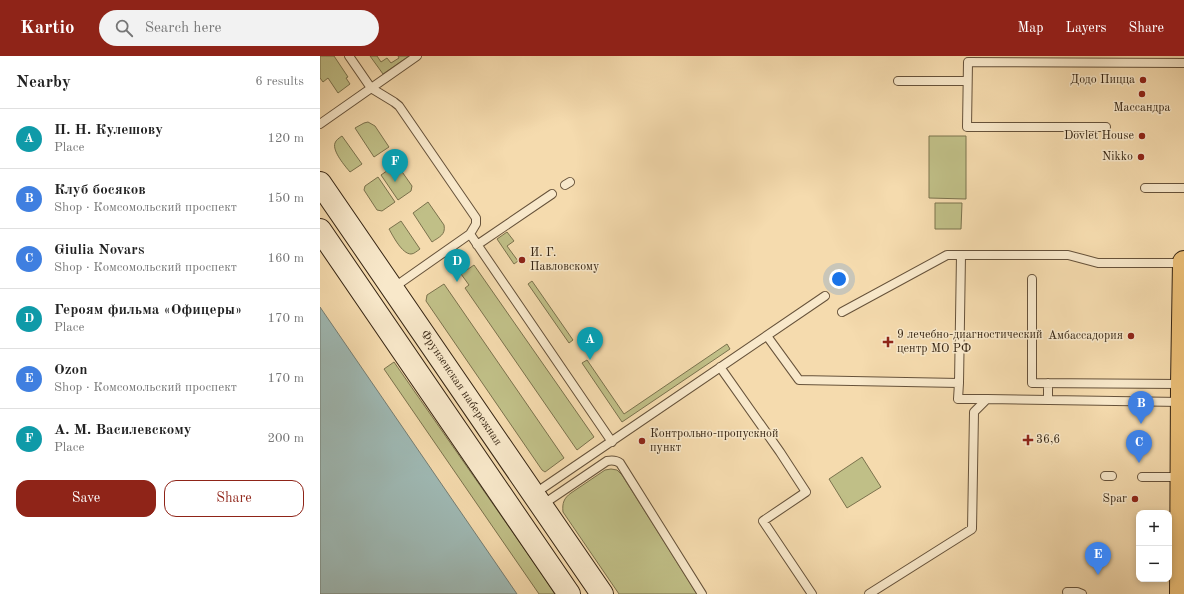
<!DOCTYPE html>
<html lang="en">
<head>
<meta charset="utf-8">
<style>
	:root { --surface:#fff; --page:#f2f2f2; --text:#222; --muted:#767676; --line:#e0e0e0; --accent:#8f2418 }
	body { margin:0; font-family:"Old Standard TT",serif; background:var(--page); color:var(--text) }
	.controls { position:absolute; right:12px; bottom:12px; display:grid; overflow:hidden; border-radius:8px; box-shadow:0 2px 6px #0003 }
	.controls button { width:36px; height:36px; display:grid; place-items:center; padding:0; border:0; border-bottom:1px solid var(--line); background:var(--surface); color:var(--text); font:20px sans-serif }
	.you { position:absolute; left:519px; top:223px; width:14px; height:14px; margin:-10px; border:3px solid #fff; border-radius:50%; background:#1a73e8; box-shadow:0 0 0 6px #1a73e833 }
	.badge { display:grid; place-items:center; width:26px; height:26px; border-radius:50%; background:var(--accent); color:#fff; font-size:13px; font-weight:700 }
	.pin { position:absolute; translate:-50% -33px; filter:drop-shadow(0 1px 2px #0008) }
	.pin::after { content:''; position:absolute; top:21px; width:14px; height:12px; background:inherit; clip-path:polygon(0 0,100% 0,50% 100%) }
	.list { margin:0; padding:0; list-style:none }
	h2 { display:flex; justify-content:space-between; align-items:center; height:52px; margin:0; padding:0 16px; font-size:17px }
	h2 small { font-size:13px; font-weight:400; color:var(--muted) }
	.list li { display:grid; grid-template-columns:26px 1fr auto; gap:12px; align-items:center; box-sizing:border-box; height:60px; padding:0 16px; border-top:1px solid var(--line) }
	.list b { display:block; font-size:15px; white-space:nowrap }
	.list p { margin:0; font-size:13px; white-space:nowrap; color:var(--muted) }
	.list em { font-size:13px; font-style:normal; color:var(--muted) }
	.actions { display:flex; gap:8px; padding:12px 16px }
	.actions a { flex:1; padding:9px 0; border:1px solid var(--accent); border-radius:12px; text-align:center; font-size:14px; color:var(--accent) }
	.actions .main { background:var(--accent); color:#fff }
	.icon { flex:none; width:22px; height:22px; fill:none; stroke:currentColor; stroke-width:2; stroke-linecap:round; stroke-linejoin:round }
	.map { position:relative; flex:none; width:864px; height:538px; overflow:hidden }
	header { display:flex; align-items:center; gap:24px; box-sizing:border-box; height:56px; padding:0 20px; background:var(--accent); color:#fff }
	header strong { font-size:19px }
	nav { display:flex; gap:22px; margin-inline-start:auto; font-size:14px }
	.search { width:280px; height:36px; background:var(--page); display:flex; align-items:center; gap:10px; box-sizing:border-box; padding:0 14px; border-radius:22px; color:var(--muted); font-size:15px }
	main { display:flex }
	aside { flex:1; background:var(--surface) }
	.map>svg:first-child { display:block }
</style>
</head>
<body>
<header>
<strong>Kartio</strong>
<div class="search"><svg class="icon" aria-label="search" viewBox="0 0 24 24"><circle cx="10" cy="10" r="6"/><path d="M15 15l6 6"/></svg>Search here</div>
<nav><a>Map</a><a>Layers</a><a>Share</a></nav>
</header>
<main>
<aside>
<h2>Nearby<small>6 results</small></h2>
<ul class="list">
<li><span class="badge" style="background:#0f9aa8">A</span><div><b>П. Н. Кулешову</b><p>Place</p></div><em>120 m</em></li>
<li><span class="badge" style="background:#3f7fe0">B</span><div><b>Клуб босяков</b><p>Shop · Комсомольский проспект</p></div><em>150 m</em></li>
<li><span class="badge" style="background:#3f7fe0">C</span><div><b>Giulia Novars</b><p>Shop · Комсомольский проспект</p></div><em>160 m</em></li>
<li><span class="badge" style="background:#0f9aa8">D</span><div><b>Героям фильма «Офицеры»</b><p>Place</p></div><em>170 m</em></li>
<li><span class="badge" style="background:#3f7fe0">E</span><div><b>Ozon</b><p>Shop · Комсомольский проспект</p></div><em>170 m</em></li>
<li><span class="badge" style="background:#0f9aa8">F</span><div><b>А. М. Василевскому</b><p>Place</p></div><em>200 m</em></li>
</ul>
<div class="actions"><a class="main">Save</a><a>Share</a></div>
</aside>
<div class="map">
<svg width="864" height="538" viewBox="0 0 864 538">
	<rect width="100%" height="100%" fill="#f5dbae"/>
	<filter id="stains"><feTurbulence type="fractalNoise" baseFrequency=".005" numOctaves="4"/><feColorMatrix values="0 0 0 0 .2 0 0 0 0 .09 0 0 0 0 .02 0 0 0 .5 -.17"/></filter>
	<radialGradient id="worn" r=".72"><stop offset=".6" stop-color="#630" stop-opacity="0"/><stop offset="1" stop-color="#630" stop-opacity=".3"/></radialGradient>
	<path fill="#c0bf87" stroke="#7b724d" d="M0 0H14L28 21 26 22 30 28 18 37 8 22 3 26 0 22Z
		M50 0H57L61 6 67 2 71 7 79 2 78 0H89L63 18Z
		M48 66 55 70 69 91 54 101 35 72 44 67Z
		M22 80 42 108 30 116C25 110 12 95 15 87 16 84 19 82 22 80Z
		M609 80H646V143L609 142Z
		M74 110H78L92 130 91 135 78 144 61 119Z
		M58 121 75 146 62 155 57 154 44 134 45 130Z
		M108 146 124 169C126 179 119 181 112 186L93 157Z
		M615 147H642L641 173H615Z
		M81 165 100 193C97 195 94 198 91 198 82 198 73 180 69 173Z
		M187 176 194 185 187 190 198 205 194 208 177 183Z
		M154 209 274 381 257 394 145 232 149 229 141 218Z
		M212 225 253 284 249 287 208 228Z
		M124 228 244 402 225 416 222 414 106 245 107 239Z
		M407 288 410 293 302 366 262 307 267 304 304 358Z
		M74 306 221 517 235 538H219L64 313Z
		M542 401 561 431 527 452 509 423Z
		M291 413 297 414 302 419 377 538H299L243 456C242 447 244 442 251 437L285 414Z"/>
	<path fill="#9fb9b4" stroke="#757e74" d="M0 251 197 538H0Z"/>
	<g fill="none" stroke-linecap="round" stroke-linejoin="round">
		<g stroke="#66523a" stroke-width="10">
			<path id="lane" d="M29 0 51 32 74 46 79 50 156 162V168L150 178 73 232
				M578 25H647
				M0 68 97 0
				M786 71H647L648 6 864 7
				M245 129 250 126
				M825 132H864
				M150 178 292 386
				M157 189 232 138
				M712 223V327L861 328
				M522 256 627 199H641
				M447 280 479 324 639 327 641 199H748L778 207H863
				M400 311 460 396 486 436 443 465 492 538
				M639 327 638 343H667
				M728 344V327
				M785 420H792
				M822 421H861
				M214 438 505 240
				M222 449 287 405C292 404 296 404 300 407L382 538
				M747 536H757L762 538
				M549 538 652 473 654 356 667 343 861 346"/>
		</g>
		<g stroke="#362513" stroke-width="24">
			<path id="secondary" d="M0 127 282 538
				M0 174 249 538"/>
		</g>
		<g stroke="#362513" stroke-width="24">
			<path id="primary" d="M861 538 862 328 864 206"/>
		</g>
		<use href="#lane" stroke="#f8e8ca" stroke-width="8"/>
		<use href="#secondary" stroke="#f8e8ca" stroke-width="22"/>
		<use href="#primary" stroke="#eabe77" stroke-width="22"/>
	</g>
	<g fill="#8f2418" stroke="#f8e8ca" stroke-width="1.5">
		<circle cx="823" cy="24" r="4"/>
		<circle cx="822" cy="38" r="4"/>
		<circle cx="822" cy="80" r="4"/>
		<circle cx="821" cy="101" r="4"/>
		<circle cx="202" cy="204" r="4"/>
		<circle cx="811" cy="280" r="4"/>
		<path d="M566 280h4v4h4v4h-4v4h-4v-4h-4v-4h4z"/>
		<path d="M706 378h4v4h4v4h-4v4h-4v-4h-4v-4h4z"/>
		<circle cx="322" cy="385" r="4"/>
		<circle cx="815" cy="443" r="4"/>
	</g>
	<g text-anchor="middle" dominant-baseline="central" stroke-width="3" stroke-linejoin="round" paint-order="stroke">
		<g font-size="12" fill="#362513" stroke="#f8e8ca" text-anchor="end">
			<text x="815" y="24">Додо Пицца</text>
			<text x="822" y="52" text-anchor="middle">Массандра</text>
			<text x="814" y="80">Dovlet House</text>
			<text x="813" y="101">Nikko</text>
			<text x="210" y="197" text-anchor="start">И. Г.<tspan x="210" dy="14">Павловскому</tspan></text>
			<text x="577" y="279" text-anchor="start">9 лечебно-диагностический<tspan x="577" dy="14">центр МО РФ</tspan></text>
			<text x="803" y="280">Амбассадория</text>
			<text x="330" y="378" text-anchor="start">Контрольно-пропускной<tspan x="330" dy="14">пункт</tspan></text>
			<text x="716" y="384" text-anchor="start">36,6</text>
			<text x="807" y="443">Spar</text>
		</g>
		<g font-size="12" fill="#362513" stroke="#f8e8ca">
			<text transform="translate(141 332) rotate(56)">Фрунзенская набережная</text>
		</g>
	</g>
	<rect width="100%" height="100%" filter="url(#stains)"/>
	<rect width="100%" height="100%" fill="url(#worn)"/>
</svg>
<div class="controls">
<button>+</button>
<button>−</button>
</div>
<div class="you"></div>
<div class="pin badge" style="left:270px;top:304px;background:#0f9aa8">A</div>
<div class="pin badge" style="left:821px;top:368px;background:#3f7fe0">B</div>
<div class="pin badge" style="left:819px;top:407px;background:#3f7fe0">C</div>
<div class="pin badge" style="left:137px;top:226px;background:#0f9aa8">D</div>
<div class="pin badge" style="left:778px;top:519px;background:#3f7fe0">E</div>
<div class="pin badge" style="left:75px;top:126px;background:#0f9aa8">F</div>
</div>
</main>
</body>
</html>
